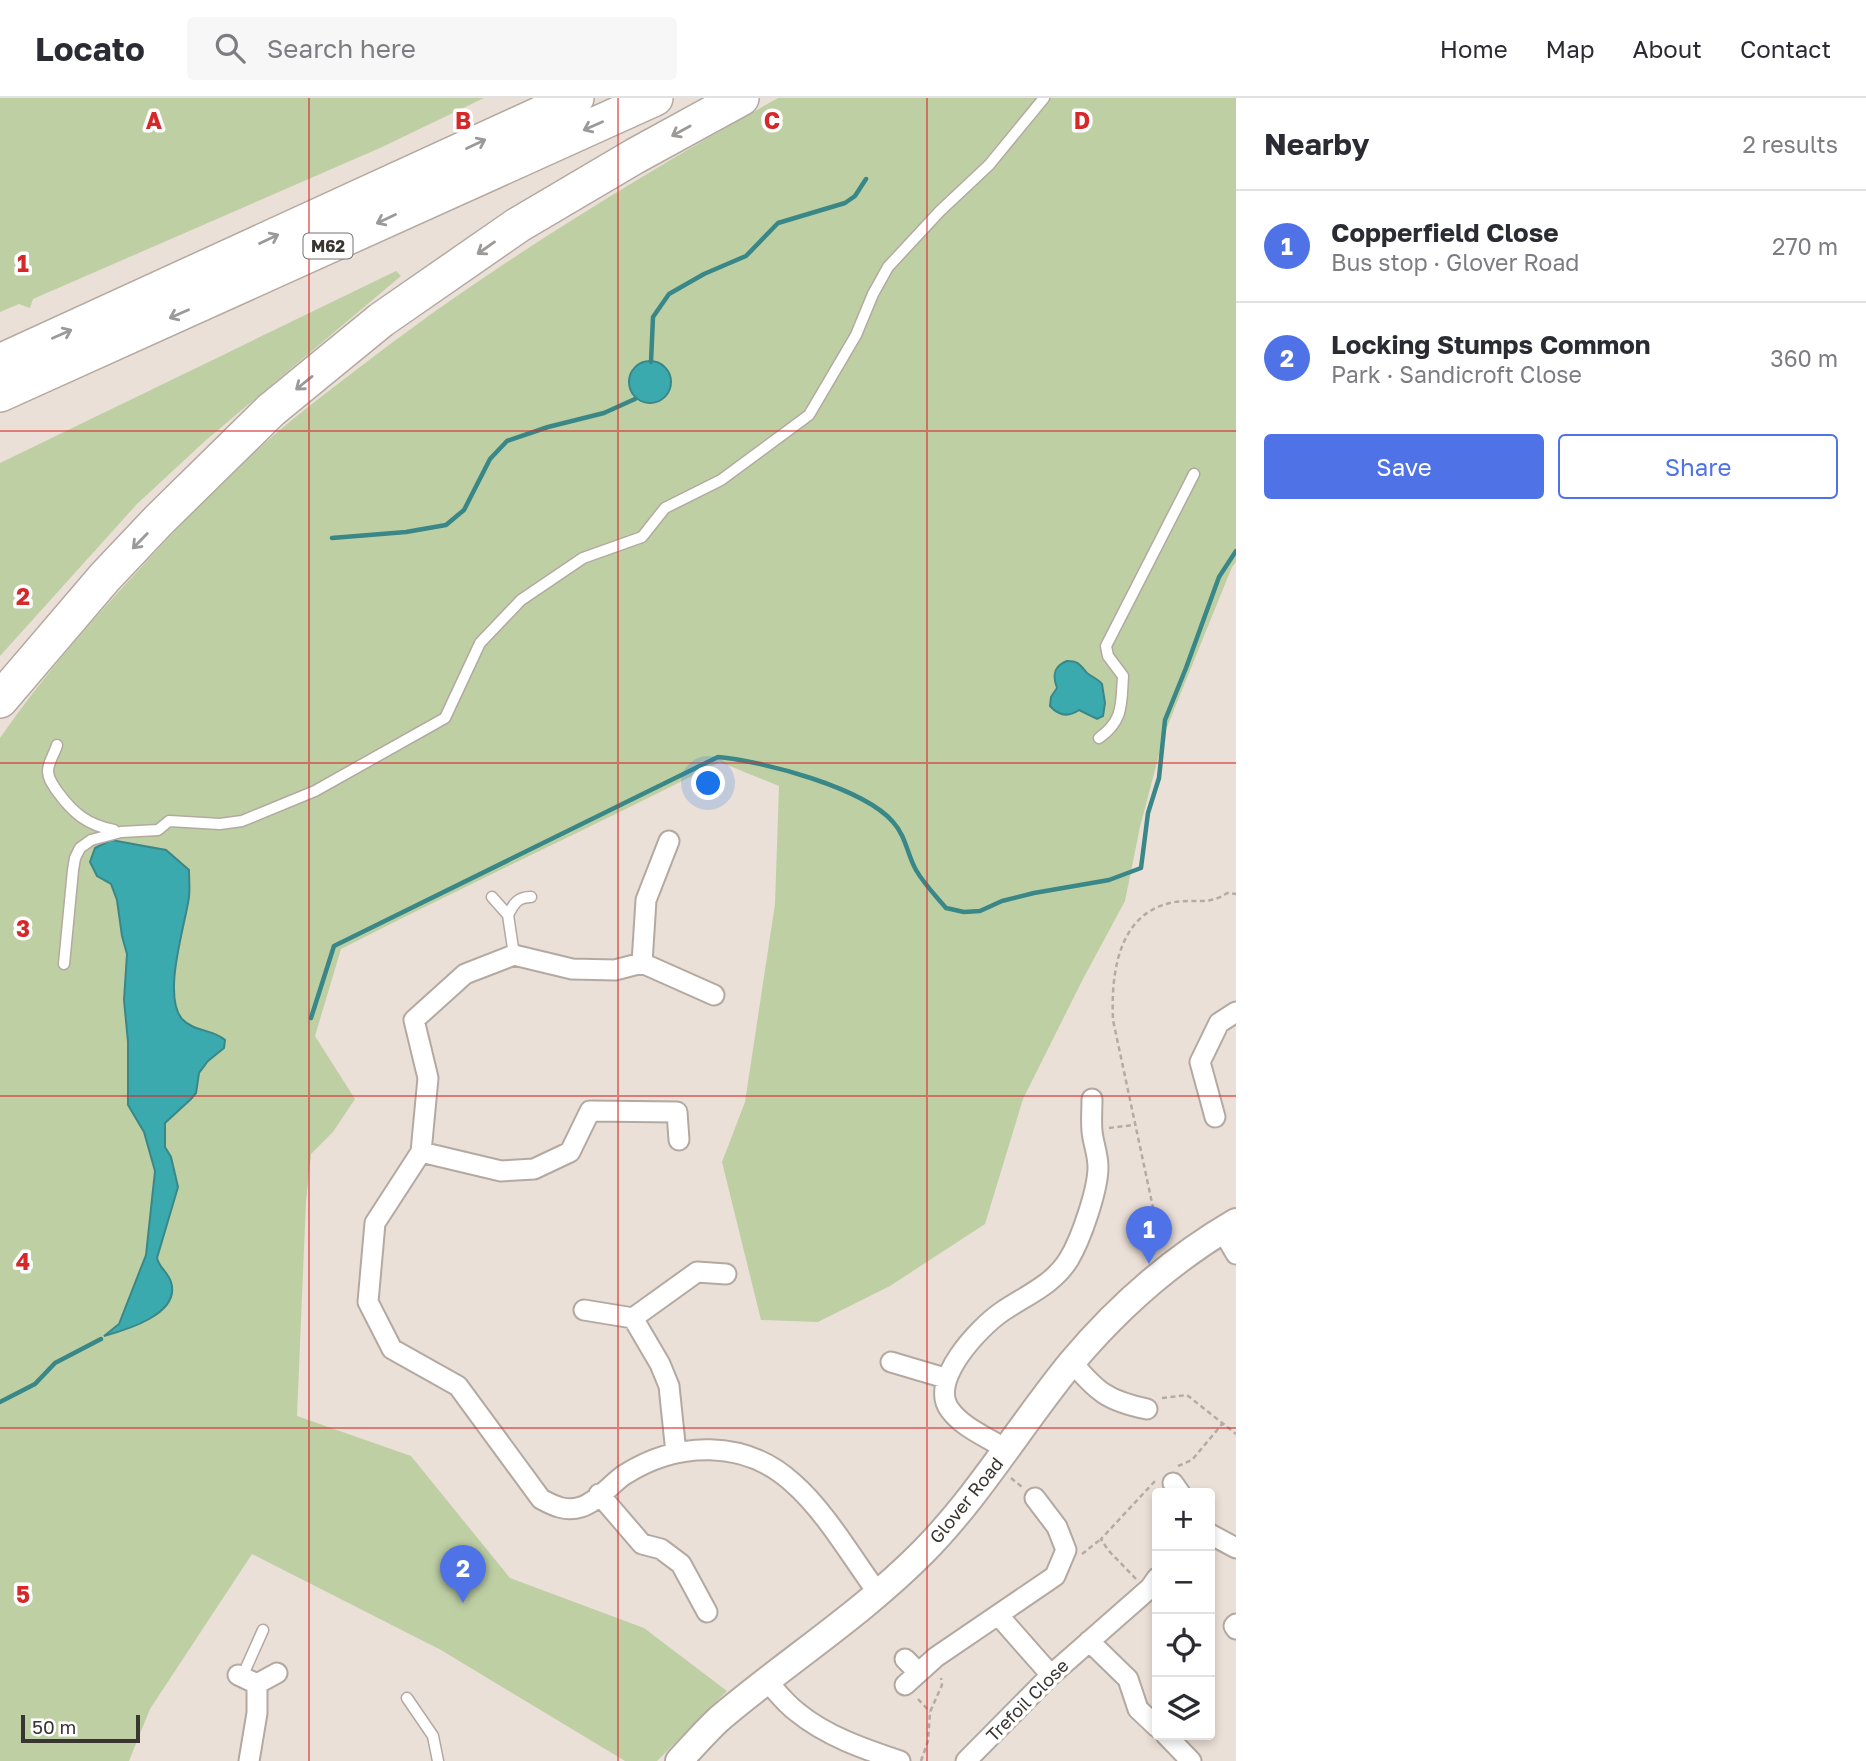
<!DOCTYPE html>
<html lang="en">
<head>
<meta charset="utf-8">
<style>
	:root { --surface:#fff; --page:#f7f7f7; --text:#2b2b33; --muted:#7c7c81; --line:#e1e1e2; --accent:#4f73e7 }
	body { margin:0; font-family:"Golos Text",sans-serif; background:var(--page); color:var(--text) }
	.controls { position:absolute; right:21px; bottom:21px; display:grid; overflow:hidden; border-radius:7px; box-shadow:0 4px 10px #0003 }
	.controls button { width:63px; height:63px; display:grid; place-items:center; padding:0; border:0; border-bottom:2px solid var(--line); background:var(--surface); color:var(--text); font:35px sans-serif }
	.scale { position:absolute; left:21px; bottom:18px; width:119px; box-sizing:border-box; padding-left:7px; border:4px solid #393531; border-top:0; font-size:19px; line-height:24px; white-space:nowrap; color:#393531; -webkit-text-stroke:5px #fff; paint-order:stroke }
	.you { position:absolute; left:709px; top:686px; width:24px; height:24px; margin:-18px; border:5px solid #fff; border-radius:50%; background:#1a73e8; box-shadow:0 0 0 10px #1a73e833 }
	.badge { display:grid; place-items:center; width:46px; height:46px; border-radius:50%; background:var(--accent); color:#fff; font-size:23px; font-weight:700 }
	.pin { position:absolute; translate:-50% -58px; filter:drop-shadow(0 2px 4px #0008) }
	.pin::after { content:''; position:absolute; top:37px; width:24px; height:21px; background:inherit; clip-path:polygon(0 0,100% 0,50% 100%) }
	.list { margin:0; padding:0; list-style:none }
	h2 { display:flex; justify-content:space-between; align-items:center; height:91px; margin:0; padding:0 28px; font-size:30px }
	h2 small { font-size:23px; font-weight:400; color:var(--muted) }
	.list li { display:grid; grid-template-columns:46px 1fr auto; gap:21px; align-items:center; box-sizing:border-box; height:112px; padding:0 28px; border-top:2px solid var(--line) }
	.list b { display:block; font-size:26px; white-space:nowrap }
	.list p { margin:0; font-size:23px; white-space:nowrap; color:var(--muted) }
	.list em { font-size:23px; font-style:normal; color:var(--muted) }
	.actions { display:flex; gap:14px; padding:21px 28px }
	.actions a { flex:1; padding:16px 0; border:2px solid var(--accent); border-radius:7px; text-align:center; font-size:24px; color:var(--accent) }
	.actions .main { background:var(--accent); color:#fff }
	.icon { flex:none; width:38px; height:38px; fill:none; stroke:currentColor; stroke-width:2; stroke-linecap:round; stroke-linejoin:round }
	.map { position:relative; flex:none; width:1236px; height:1663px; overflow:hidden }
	header { display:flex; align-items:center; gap:42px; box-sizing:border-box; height:98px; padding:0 35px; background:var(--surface); border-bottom:2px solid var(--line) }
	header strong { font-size:33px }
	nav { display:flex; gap:38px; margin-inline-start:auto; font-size:24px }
	.search { width:490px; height:63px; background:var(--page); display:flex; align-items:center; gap:18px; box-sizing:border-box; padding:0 24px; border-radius:7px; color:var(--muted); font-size:26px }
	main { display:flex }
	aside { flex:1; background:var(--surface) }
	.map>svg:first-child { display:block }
</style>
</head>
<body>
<header>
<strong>Locato</strong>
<div class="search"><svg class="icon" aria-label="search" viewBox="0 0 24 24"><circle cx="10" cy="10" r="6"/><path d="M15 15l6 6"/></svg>Search here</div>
<nav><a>Home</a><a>Map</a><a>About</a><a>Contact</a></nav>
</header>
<main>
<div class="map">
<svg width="1236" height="1663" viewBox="0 0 1236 1663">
	<rect width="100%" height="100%" fill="#ebe0d7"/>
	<path fill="#becfa4" d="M0 0H484L380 50 33 201 30 210 19 206 0 214Z
		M778 0H1236V464L1232 469 1165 634 1140 729 1125 803 1083 881 1023 1001 985 1126 890 1188 818 1224 761 1222 722 1064 745 1004 775 806 779 688 720 664C594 728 466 787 341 851L315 938 355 1001 333 1034 311 1056 306 1103 297 1318 411 1358 510 1480 644 1530 727 1593 657 1663H625L441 1552 252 1456 150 1611 129 1663H0V640C40 582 86 529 134 477 170 438 206 399 245 363 280 330 318 301 356 272 488 170 632 82 778 0Z
		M396 173 401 178 205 343 137 406 0 558V365Z"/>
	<path fill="#3baaae" stroke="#3a8788" stroke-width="2" d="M629 284a21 21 0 1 1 42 0a21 21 0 1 1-42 0Z
		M1067 563C1079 563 1080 567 1087 575 1092 579 1098 581 1102 586L1105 605 1103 618 1097 621 1079 612C1069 619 1059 618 1050 608L1051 599 1057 590C1052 577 1054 568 1067 563Z
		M111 742 166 752 189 772C189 781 190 790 189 799 185 828 162 897 182 921 194 934 213 931 225 942L224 950 208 963 199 975 196 995 191 1001 165 1025V1049L171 1059 178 1089 157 1160C159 1170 168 1174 171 1184 181 1216 126 1232 104 1238L119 1226 146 1157 155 1073 144 1034 128 1007V944L124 902 127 856 122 838 117 802 111 786 97 778 90 764 95 750Z"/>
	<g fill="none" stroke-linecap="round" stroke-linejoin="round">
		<path stroke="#3a8788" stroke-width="4.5" d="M651 264 653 219 669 196 704 176 746 158 778 125 845 105 855 98 866 81
			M332 440 406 434 446 427 464 412 490 361 507 343 548 329 604 315 635 301
			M311 920 334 848 718 659C763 663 864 690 893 724 906 738 907 756 916 772 924 786 936 798 946 810L964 814 980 813 1002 803 1034 795 1109 782 1141 770 1148 715 1159 680 1165 622 1186 570 1219 479 1236 453
			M0 1304 35 1286 55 1265 101 1241"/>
		<g stroke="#b4a9a1" stroke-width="13">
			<path id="lane" d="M1099 640C1124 622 1121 606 1123 578L1108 558 1106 548 1194 376
				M57 647C55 655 48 664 48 673 48 681 53 687 57 693 73 715 87 727 114 732
				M492 799 508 817 514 857
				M508 817C514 805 518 799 531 799
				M64 866 73 772 75 760 80 750 91 742 121 734 158 732 169 723 220 726 242 723 315 693 445 620 480 545 521 502 583 460 642 439 665 410 721 382 809 317 856 237 873 196 888 169 940 113 989 67 1044 0
				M242 1579 263 1532
				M407 1600 433 1638 438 1663"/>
		</g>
		<g stroke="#b4a9a1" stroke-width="23">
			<path id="street" d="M642 865 646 802 669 743
				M714 897 642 865 615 872 572 871 514 857 465 876 414 922 428 980 421 1054 375 1125 368 1204 392 1251 458 1288 541 1401C554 1408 566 1414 581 1409 597 1404 611 1386 624 1377 677 1343 745 1341 793 1385 826 1414 852 1460 878 1495
				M1215 1019 1200 964 1219 925 1236 914
				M421 1054 501 1073 534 1071 570 1054 590 1013 677 1014 679 1042
				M1222 1132 1236 1156
				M584 1212 633 1220
				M891 1264 945 1280
				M1072 1264C1097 1294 1108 1303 1147 1311
				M1007 1352C989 1340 963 1330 950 1312 928 1283 979 1229 1003 1213 1027 1197 1054 1186 1069 1161 1081 1141 1098 1092 1098 1069 1098 1056 1093 1045 1092 1033 1091 1022 1092 1011 1092 1001
				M676 1355 669 1288 660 1266 633 1220 697 1174 726 1176
				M1173 1385 1180 1395
				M599 1396 642 1446 661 1451 681 1466 707 1514
				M1210 1436 1236 1450
				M999 1518 1051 1577
				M1236 1526 1234 1528 1236 1531
				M1089 1543 1128 1581 1138 1611 1157 1629
				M905 1561 918 1574
				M238 1577 257 1586 277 1575
				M767 1583C776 1593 786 1606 797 1614 826 1638 864 1651 900 1663
				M905 1587 936 1559 1055 1478 1066 1452 1057 1429 1035 1400
				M1166 1637 1191 1663
				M249 1663 257 1615V1586
				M966 1663 1051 1577 1150 1490 1157 1480"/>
		</g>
		<g stroke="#b4a9a1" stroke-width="30">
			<path id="secondary" d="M679 1663C692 1649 705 1634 719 1621 786 1564 862 1516 924 1453 980 1396 1021 1326 1071 1265 1117 1210 1174 1160 1236 1124"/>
		</g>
		<g stroke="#b4a9a1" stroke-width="38">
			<path id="highway" d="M0 264 576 0
				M0 296 655 0
				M0 602 105 479 159 422 271 312 381 222 518 127 635 58 741 0"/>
		</g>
		<path stroke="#b4aba4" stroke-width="2.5" stroke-dasharray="5 3.5" stroke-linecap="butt" d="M1109 1030 1133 1027
			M1166 1144 1161 1147 1113 922C1111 878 1117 817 1170 805 1191 800 1210 808 1227 795L1236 796
			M1162 1300 1187 1297 1236 1336
			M1178 1368 1192 1362 1223 1325
			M1011 1380 1022 1389
			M1082 1456 1101 1441
			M1136 1481 1108 1452 1101 1441 1155 1383
			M918 1601 930 1614
			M921 1663 928 1643 930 1614 942 1587 941 1580"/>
		<use href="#lane" stroke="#fff" stroke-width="10"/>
		<use href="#street" stroke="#fff" stroke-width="19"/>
		<use href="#secondary" stroke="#fff" stroke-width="26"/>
		<use href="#highway" stroke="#fff" stroke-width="35"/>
	</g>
	<defs><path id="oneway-shaft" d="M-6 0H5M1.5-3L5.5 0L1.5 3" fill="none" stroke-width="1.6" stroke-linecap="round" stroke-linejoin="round" transform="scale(1.75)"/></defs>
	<g stroke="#9c9a98">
		<use href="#oneway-shaft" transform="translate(593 28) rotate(156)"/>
		<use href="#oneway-shaft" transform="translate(681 33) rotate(151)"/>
		<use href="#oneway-shaft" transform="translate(476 46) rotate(-25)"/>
		<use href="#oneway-shaft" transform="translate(386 121) rotate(155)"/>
		<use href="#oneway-shaft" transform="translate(269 141) rotate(-25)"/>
		<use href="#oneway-shaft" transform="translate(486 150) rotate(145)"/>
		<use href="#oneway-shaft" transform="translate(179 216) rotate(156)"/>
		<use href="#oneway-shaft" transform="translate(62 236) rotate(-24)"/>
		<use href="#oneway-shaft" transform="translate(304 285) rotate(141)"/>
		<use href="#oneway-shaft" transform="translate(140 443) rotate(134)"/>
	</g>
	<path fill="none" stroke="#d62828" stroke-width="2" stroke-opacity="0.55" d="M309 0V1663M618 0V1663M927 0V1663M0 333H1236M0 665H1236M0 998H1236M0 1330H1236"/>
	<g text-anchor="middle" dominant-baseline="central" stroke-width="7" stroke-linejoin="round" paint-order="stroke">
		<rect fill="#fff" stroke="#74726f" stroke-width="2" x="303.5" y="135.5" width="49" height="25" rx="5"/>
		<g font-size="16" font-weight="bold" fill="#393531">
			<text x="328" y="148">M62</text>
		</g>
		<g font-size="18" fill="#393531" stroke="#fff">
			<text transform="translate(966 1402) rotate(-51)">Glover Road</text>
			<text transform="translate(1027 1602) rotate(-45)">Trefoil Close</text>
		</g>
	</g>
	<g font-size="23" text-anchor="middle" font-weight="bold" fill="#d62828" stroke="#fff" stroke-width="7" stroke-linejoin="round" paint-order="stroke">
		<text x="154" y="31">A</text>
		<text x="463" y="31">B</text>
		<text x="772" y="31">C</text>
		<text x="1082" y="31">D</text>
		<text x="23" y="174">1</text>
		<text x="23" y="507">2</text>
		<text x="23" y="839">3</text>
		<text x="23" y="1172">4</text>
		<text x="23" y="1505">5</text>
	</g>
</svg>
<div class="controls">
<button>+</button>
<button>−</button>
<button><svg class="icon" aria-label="locate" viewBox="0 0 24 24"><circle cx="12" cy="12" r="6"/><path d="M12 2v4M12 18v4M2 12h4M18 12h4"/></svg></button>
<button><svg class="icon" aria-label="layers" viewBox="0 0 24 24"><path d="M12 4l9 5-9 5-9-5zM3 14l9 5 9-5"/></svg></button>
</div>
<div class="scale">50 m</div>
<div class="you"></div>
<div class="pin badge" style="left:1149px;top:1166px">1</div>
<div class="pin badge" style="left:463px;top:1505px">2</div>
</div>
<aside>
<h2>Nearby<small>2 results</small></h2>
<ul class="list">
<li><span class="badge">1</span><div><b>Copperfield Close</b><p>Bus stop · Glover Road</p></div><em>270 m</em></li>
<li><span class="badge">2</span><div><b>Locking Stumps Common</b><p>Park · Sandicroft Close</p></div><em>360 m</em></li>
</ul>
<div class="actions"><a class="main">Save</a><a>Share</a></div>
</aside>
</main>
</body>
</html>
